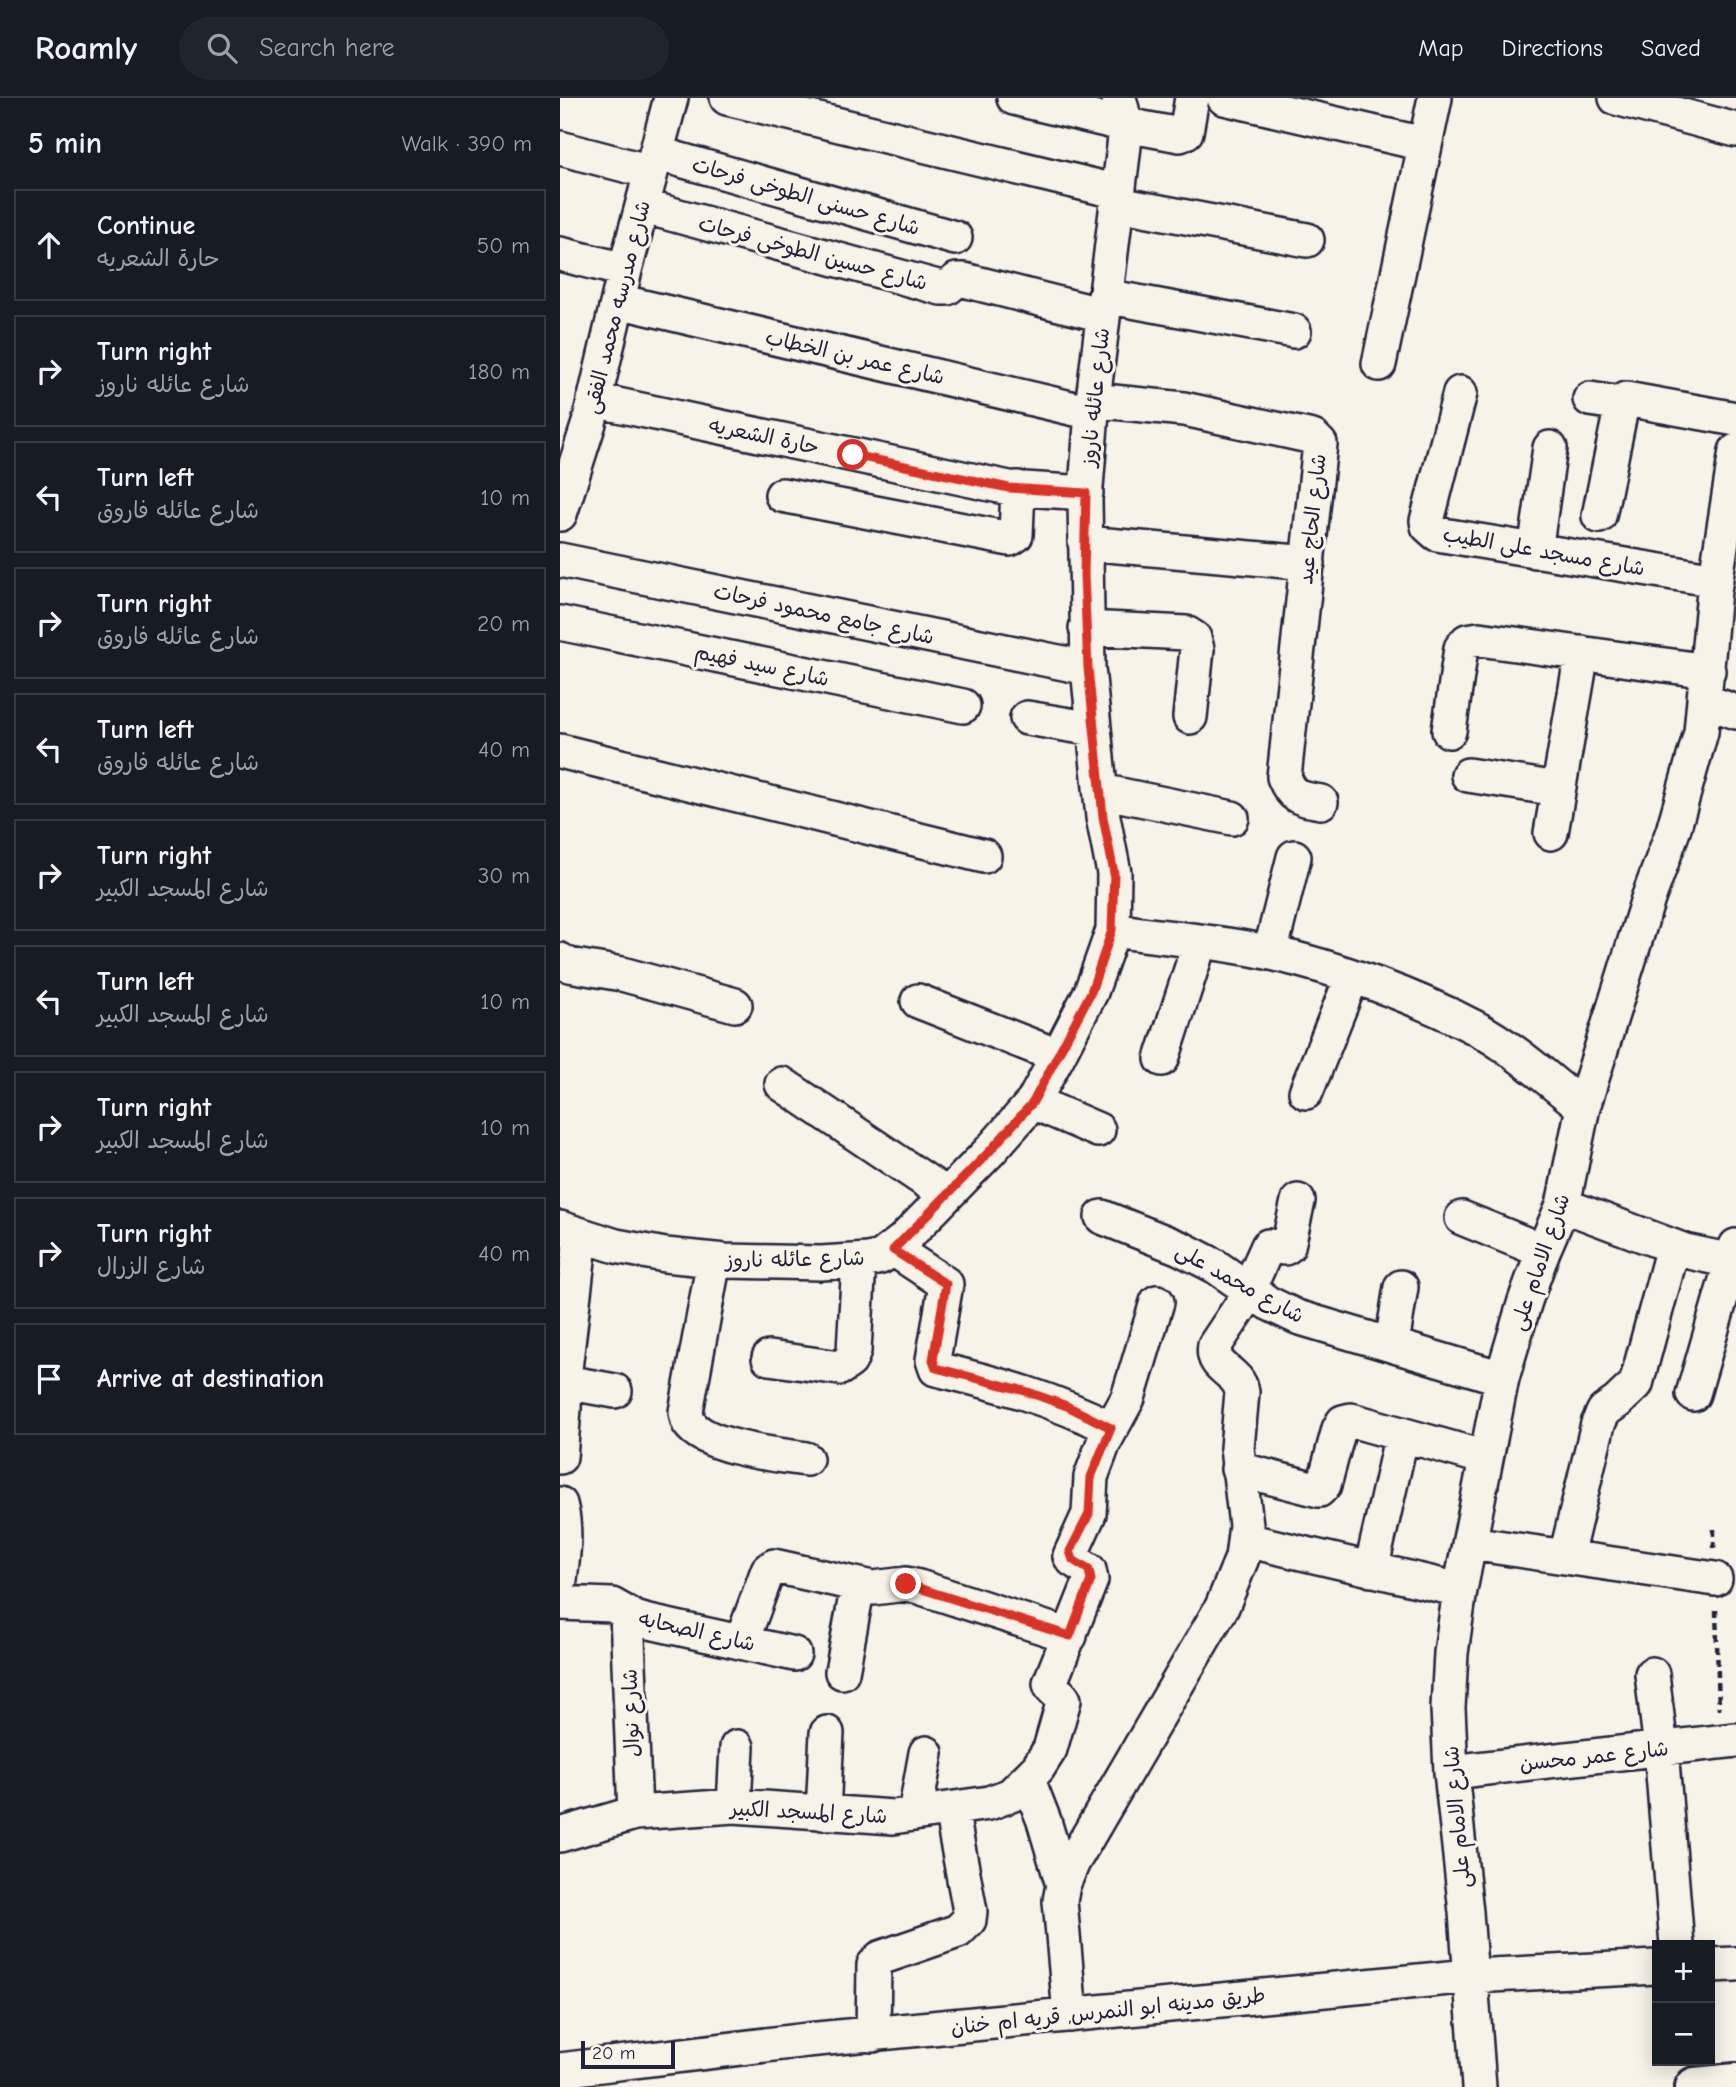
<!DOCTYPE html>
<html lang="en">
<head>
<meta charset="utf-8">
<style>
	:root { --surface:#171b24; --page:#20242c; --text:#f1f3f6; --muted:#9ea1a6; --line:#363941 }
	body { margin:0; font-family:"Comic Neue","Playpen Sans Arabic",sans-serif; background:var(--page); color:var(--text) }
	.controls { position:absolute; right:21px; bottom:21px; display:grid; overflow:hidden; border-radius:0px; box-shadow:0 4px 18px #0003 }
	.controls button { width:63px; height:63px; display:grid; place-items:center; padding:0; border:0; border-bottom:2px solid var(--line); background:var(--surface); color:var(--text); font:35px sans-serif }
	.scale { position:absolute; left:21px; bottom:18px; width:94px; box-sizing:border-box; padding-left:7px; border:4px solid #22223b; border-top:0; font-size:19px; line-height:24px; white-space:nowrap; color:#22223b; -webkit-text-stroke:5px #f7f3e8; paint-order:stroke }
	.stop { position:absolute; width:21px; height:21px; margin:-16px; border:5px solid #d93025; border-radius:50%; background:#fff }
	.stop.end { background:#d93025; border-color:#fff; box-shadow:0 2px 7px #0008 }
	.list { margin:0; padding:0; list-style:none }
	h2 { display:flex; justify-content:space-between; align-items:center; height:91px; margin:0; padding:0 28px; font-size:30px }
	h2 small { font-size:23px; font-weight:400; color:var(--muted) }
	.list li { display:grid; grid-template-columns:46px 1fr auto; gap:21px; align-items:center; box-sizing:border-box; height:112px; margin:0 14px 14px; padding:0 14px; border:2px solid var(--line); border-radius:0px }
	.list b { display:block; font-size:26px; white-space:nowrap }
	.list p { margin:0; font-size:23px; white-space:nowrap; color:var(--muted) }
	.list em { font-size:23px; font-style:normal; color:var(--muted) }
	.icon { flex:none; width:38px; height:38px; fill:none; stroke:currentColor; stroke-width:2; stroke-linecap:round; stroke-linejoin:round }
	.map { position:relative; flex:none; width:1176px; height:1989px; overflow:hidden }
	header { display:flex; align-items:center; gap:42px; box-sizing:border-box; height:98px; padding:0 35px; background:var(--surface); border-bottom:2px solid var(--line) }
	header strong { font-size:33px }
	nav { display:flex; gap:38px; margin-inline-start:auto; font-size:24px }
	.search { width:490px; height:63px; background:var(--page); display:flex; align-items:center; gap:18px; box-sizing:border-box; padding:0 24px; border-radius:38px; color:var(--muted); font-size:26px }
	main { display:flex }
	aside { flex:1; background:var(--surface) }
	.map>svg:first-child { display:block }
</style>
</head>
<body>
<header>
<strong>Roamly</strong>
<div class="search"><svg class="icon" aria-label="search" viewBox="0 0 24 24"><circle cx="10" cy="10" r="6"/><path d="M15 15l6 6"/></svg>Search here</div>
<nav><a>Map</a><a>Directions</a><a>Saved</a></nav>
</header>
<main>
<aside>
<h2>5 min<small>Walk · 390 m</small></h2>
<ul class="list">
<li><svg class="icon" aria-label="ahead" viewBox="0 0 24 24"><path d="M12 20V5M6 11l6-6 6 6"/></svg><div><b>Continue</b><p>حارة الشعريه</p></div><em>50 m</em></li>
<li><svg class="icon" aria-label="right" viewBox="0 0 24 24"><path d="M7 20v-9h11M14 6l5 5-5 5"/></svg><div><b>Turn right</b><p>شارع عائله ناروز</p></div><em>180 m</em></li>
<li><svg class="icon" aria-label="left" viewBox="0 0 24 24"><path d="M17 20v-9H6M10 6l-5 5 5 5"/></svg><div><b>Turn left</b><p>شارع عائله فاروق</p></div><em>10 m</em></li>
<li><svg class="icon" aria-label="right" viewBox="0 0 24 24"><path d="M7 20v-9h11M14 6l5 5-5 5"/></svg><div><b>Turn right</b><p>شارع عائله فاروق</p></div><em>20 m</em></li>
<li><svg class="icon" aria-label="left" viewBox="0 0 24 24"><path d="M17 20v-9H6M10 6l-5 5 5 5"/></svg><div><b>Turn left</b><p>شارع عائله فاروق</p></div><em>40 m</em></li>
<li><svg class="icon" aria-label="right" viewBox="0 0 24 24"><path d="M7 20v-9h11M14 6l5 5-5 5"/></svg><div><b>Turn right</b><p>شارع المسجد الكبير</p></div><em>30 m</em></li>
<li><svg class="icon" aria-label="left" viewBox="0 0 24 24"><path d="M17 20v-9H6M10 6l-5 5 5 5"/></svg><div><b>Turn left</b><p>شارع المسجد الكبير</p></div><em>10 m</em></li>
<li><svg class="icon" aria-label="right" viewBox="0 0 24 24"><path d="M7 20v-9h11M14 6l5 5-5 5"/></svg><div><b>Turn right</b><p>شارع المسجد الكبير</p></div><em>10 m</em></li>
<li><svg class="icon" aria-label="right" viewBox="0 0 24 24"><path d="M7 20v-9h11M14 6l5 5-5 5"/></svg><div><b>Turn right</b><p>شارع الزرال</p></div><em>40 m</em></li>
<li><svg class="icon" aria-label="arrive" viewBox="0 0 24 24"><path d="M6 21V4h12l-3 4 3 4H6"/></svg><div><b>Arrive at destination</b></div></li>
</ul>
</aside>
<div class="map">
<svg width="1176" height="1989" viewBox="0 0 1176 1989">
	<rect width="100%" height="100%" fill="#f7f3e8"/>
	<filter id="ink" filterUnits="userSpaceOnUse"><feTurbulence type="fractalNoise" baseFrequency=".0143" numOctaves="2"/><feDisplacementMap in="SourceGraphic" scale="14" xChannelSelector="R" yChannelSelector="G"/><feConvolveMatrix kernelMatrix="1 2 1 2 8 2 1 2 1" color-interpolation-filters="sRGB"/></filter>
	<g filter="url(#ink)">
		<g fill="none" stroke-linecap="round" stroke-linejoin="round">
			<g stroke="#22223b" stroke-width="38">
				<path id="minor" d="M167 0 559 94
					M454 0 566 27 620 37 626 34 632 0
					M664 0 864 46
					M1056 0 1176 32
					M0 50 91 74
					M96 55 395 140
					M558 106 747 142
					M82 108 381 190H387L397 182H404L543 217
					M0 156 65 172
					M545 198 734 233
					M58 203 532 315
					M819 266 875 0
					M900 295 867 423 868 428 877 436 1156 482
					M1030 301 1062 306
					M34 302 449 390 526 395
					M533 302 624 311 753 339 760 346 724 679C733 701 740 700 761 704
					M222 397 450 441 456 437 458 390
					M0 416 29 325 65 172 111 0
					M1039 418 1062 306 1066 301 1176 321
					M525 445 748 465
					M975 453 990 350
					M0 462 528 570
					M0 525 403 608
					M526 530 626 535 634 540 637 551 630 619
					M1145 603 1176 614
					M467 620 534 631
					M889 633 901 550 907 543 919 541 1148 573
					M0 653 424 758
					M908 677 998 691
					M541 693 672 720
					M991 735 1022 555
					M553 832C605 840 659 843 711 855 775 869 857 899 916 930 954 950 988 982 1023 1009
					M710 855 734 759
					M0 862 9 867 62 876 175 907
					M358 903 498 958
					M602 961 640 844
					M222 986 387 1097
					M746 994 792 879
					M473 1004 538 1032
					M1003 1107 1125 1153 1176 1164
					M542 1119 620 1150 655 1168 708 1205 737 1219 942 1280
					M902 1120 983 1153
					M0 1130 56 1148 105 1157 165 1163 261 1165 308 1162 321 1159 343 1142 429 1054 473 1004 498 958 531 894 553 832 554 775 543 719 528 570 525 402 533 302 564 48 566 27 559 0
					M333 1151 386 1186 373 1262 376 1271C440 1286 492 1301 551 1330
					M154 1162 126 1314C127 1318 127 1321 129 1325 146 1350 218 1357 246 1361
					M832 1246 841 1189
					M209 1260 280 1270 290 1263 294 1253 299 1163
					M5 1284 55 1293
					M1133 1296 1176 1148
					M0 1359 4 1311 5 1271 21 1137
					M678 1371 759 1392 764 1387 779 1331 783 1324 791 1322 926 1360
					M0 1406C7 1432 3 1456 0 1482
					M686 1442 900 1492
					M910 1445 1155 1481
					M1006 1458 1038 1326 1044 1313 1057 1304 1076 1286 1113 1149
					M811 1472 842 1336
					M0 1505 52 1507 75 1520 85 1523 234 1556
					M67 1516 75 1715
					M182 1543 208 1472 214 1468 313 1490 346 1486 359 1489 510 1538
					M282 1574 298 1487
					M1092 1576 1101 1651 1117 1847
					M891 1674 1176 1642
					M468 1682 484 1723 503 1787
					M174 1708 177 1649
					M263 1715 267 1635
					M355 1716 366 1655
					M0 1737 75 1715 174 1708 333 1719 429 1705 451 1697 478 1670 490 1651 504 1602C501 1594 491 1594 490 1585L531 1482 529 1472 513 1462 510 1458 529 1416 531 1379 544 1344 568 1300 597 1204
					M1150 1867 1176 1866
					M510 1917 500 1803 503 1787 513 1764 662 1509 682 1460 686 1427 677 1350 682 1294C678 1271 650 1272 655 1247L681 1208 708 1148 725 1150 728 1148 738 1103
					M313 1937 314 1867 320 1860 398 1833 409 1822 410 1813 391 1711
					M0 1972 247 1942 910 1878 1097 1869
					M919 1989 906 1814 891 1674 888 1610 891 1555 900 1492 942 1280 965 1203 983 1153 1003 1107 1023 1009 1088 801 1113 733 1141 634 1154 493 1176 353"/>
			</g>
			<g stroke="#22223b" stroke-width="44">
				<path id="tertiary" d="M1135 1989 1176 1985"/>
			</g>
			<path stroke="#22223b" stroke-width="4.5" stroke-dasharray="7 5" stroke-linecap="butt" d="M1154 1431V1451
				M1156 1512 1159 1612"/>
			<use href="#minor" stroke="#f7f3e8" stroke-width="33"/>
			<use href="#tertiary" stroke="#f7f3e8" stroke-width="38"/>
		</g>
	</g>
	<g fill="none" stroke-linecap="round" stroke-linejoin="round" filter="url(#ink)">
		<path stroke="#d93025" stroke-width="9" d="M293 357 449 390 526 395 524 477 528 570 543 719 554 775 552 832 531 894 473 1004 429 1054 333 1152 386 1186 373 1262 376 1270 465 1293 507 1308 551 1330 531 1379 529 1416 510 1453 513 1462 529 1472 531 1482 510 1538 346 1486"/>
	</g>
	<g text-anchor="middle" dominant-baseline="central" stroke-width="6" stroke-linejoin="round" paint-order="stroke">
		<g font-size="21" fill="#22223b" stroke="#f7f3e8">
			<text transform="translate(246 98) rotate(16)">شارع حسنى الطوخى فرحات</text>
			<text transform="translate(253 155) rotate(15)">شارع حسين الطوخى فرحات</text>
			<text transform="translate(57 209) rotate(-76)">شارع مدرسه محمد الفقى</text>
			<text transform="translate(295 259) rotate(13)">شارع عمر بن الخطاب</text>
			<text transform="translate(535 299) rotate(-84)">شارع عائله ناروز</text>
			<text transform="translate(204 338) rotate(12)">حارة الشعريه</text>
			<text transform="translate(752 421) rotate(-84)">شارع الحاج عيد</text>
			<text transform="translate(984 453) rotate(10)">شارع مسجد على الطيب</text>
			<text transform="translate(264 516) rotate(12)">شارع جامع محمود فرحات</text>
			<text transform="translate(202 567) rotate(12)">شارع سيد فهيم</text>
			<text transform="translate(235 1161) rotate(-1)">شارع عائله ناروز</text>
			<text transform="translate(980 1164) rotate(-71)">شارع الامام على</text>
			<text transform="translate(680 1185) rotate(29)">شارع محمد على</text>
			<text transform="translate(137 1533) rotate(13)">شارع الصحابه</text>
			<text transform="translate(71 1615) rotate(-92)">شارع نوال</text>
			<text transform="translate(1034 1658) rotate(-6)">شارع عمر محسن</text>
			<text transform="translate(249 1714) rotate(3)">شارع المسجد الكبير</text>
			<text transform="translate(897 1719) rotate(-95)">شارع الامام على</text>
			<text transform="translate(548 1913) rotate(-6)">طريق مدينه ابو النمرس, قريه ام خنان</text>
		</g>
	</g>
</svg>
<div class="controls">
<button>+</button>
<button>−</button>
</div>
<div class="scale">20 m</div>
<div class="stop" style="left:293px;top:357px"></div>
<div class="stop end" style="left:346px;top:1486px"></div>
</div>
</main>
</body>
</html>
